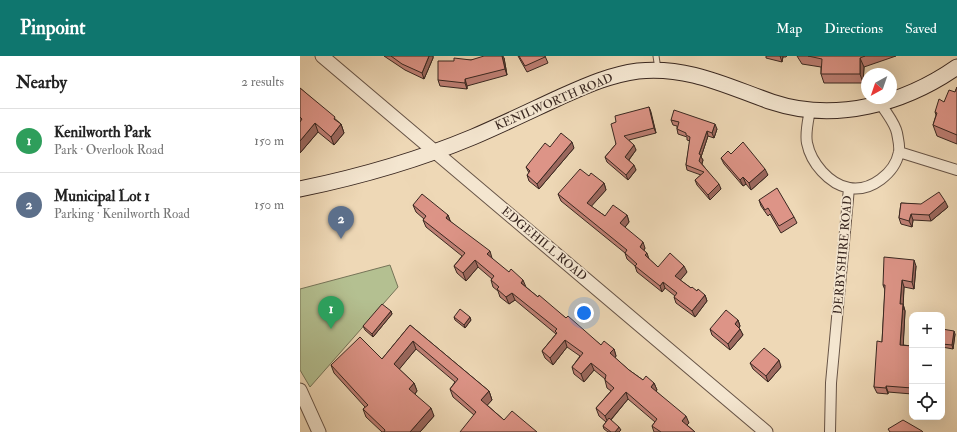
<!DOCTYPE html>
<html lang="en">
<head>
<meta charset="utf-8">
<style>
	:root { --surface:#fff; --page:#f6f6f6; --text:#222; --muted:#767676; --line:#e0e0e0; --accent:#0f766e }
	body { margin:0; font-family:"IM FELL Double Pica",serif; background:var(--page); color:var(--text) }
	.controls { position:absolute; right:12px; bottom:12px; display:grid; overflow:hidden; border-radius:8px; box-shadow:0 4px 16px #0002 }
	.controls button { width:36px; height:36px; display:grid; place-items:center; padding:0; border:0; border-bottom:1px solid var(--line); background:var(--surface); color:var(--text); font:20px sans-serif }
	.compass { position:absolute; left:561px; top:12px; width:36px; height:36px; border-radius:50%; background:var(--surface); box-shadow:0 4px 16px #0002; rotate:220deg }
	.you { position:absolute; left:284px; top:257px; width:14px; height:14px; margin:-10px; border:3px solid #fff; border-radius:50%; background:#1a73e8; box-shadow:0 0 0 6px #1a73e833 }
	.badge { display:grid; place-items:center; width:26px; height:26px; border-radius:50%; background:var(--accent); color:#fff; font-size:13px; font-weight:700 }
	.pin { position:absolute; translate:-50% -33px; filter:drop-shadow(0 1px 2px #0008) }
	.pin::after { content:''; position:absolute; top:21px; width:14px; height:12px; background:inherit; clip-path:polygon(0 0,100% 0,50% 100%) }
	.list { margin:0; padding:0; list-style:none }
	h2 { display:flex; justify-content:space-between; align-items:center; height:52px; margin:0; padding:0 16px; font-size:17px }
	h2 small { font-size:13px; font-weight:400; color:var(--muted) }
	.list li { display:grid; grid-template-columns:26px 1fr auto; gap:12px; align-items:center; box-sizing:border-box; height:64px; padding:0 16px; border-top:1px solid var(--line) }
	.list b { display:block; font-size:15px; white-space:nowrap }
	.list p { margin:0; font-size:13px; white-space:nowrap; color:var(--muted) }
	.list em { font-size:13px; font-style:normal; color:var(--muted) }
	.icon { flex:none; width:22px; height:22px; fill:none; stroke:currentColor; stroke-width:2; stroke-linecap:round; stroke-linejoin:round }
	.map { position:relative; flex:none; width:657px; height:376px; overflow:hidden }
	header { display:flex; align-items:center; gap:24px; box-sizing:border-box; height:56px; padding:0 20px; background:var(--accent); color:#fff }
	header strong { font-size:19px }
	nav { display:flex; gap:22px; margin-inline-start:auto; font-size:14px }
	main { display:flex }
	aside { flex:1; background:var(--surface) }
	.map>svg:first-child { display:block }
</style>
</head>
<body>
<header>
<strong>Pinpoint</strong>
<nav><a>Map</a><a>Directions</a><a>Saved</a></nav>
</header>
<main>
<aside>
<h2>Nearby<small>2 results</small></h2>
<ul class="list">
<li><span class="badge" style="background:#2e9e5b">1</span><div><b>Kenilworth Park</b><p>Park · Overlook Road</p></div><em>150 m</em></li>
<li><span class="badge" style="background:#5c6f8a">2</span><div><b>Municipal Lot 1</b><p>Parking · Kenilworth Road</p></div><em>150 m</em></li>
</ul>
</aside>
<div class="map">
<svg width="657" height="376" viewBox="0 0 657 376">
	<rect width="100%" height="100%" fill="#eed8b6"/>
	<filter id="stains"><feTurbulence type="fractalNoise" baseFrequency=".005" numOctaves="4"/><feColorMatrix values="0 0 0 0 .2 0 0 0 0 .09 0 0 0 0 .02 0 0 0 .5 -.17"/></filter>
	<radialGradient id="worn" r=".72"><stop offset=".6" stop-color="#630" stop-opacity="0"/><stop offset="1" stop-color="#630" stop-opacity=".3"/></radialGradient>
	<path fill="#b4c091" stroke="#767458" d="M90 209 98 231 10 331 0 314V233Z"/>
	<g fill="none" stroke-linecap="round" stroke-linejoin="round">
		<g stroke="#665346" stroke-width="7">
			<path id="service" d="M356 0 358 13"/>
		</g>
		<g stroke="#665346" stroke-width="12">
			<path id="minor" d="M510 54C508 65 505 77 507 87 511 107 529 128 549 132 571 136 595 117 599 96 600 90 598 83 597 77 595 67 586 57 581 48
				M599 96 657 114
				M530 376 531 327 549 132"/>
		</g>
		<g stroke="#665346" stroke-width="15">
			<path id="tertiary" d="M22 0 466 376
				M0 334 19 376"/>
		</g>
		<g stroke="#392720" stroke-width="17">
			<path id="secondary" d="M0 133C58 121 118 104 173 81 201 69 228 56 256 43 283 31 308 19 338 15 389 10 426 30 472 46 535 67 604 48 657 11"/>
		</g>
		<use href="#service" stroke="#f4e6d0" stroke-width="5"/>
		<use href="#minor" stroke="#f4e6d0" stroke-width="10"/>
		<use href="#tertiary" stroke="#f4e6d0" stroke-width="13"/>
		<use href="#secondary" stroke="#f4e6d0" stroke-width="15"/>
	</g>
	<path fill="#be7f74" stroke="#392720" d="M84 0H133V2L124 23 105 14Z
		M218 0H245L248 7 227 16Z
		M466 0H487L486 1H483L482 6 466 2Z
		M497 0H596L564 11 563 27H524L521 18V11L502 8Z
		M204 2 207 19 167 30V33L140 30 138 24 154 5 171 4Z
		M657 31V88L637 80 633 69 636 59 635 56 644 46 655 36Z
		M0 32 41 68 44 77 34 89 18 76 0 97Z
		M349 51 356 77 329 84 336 94 329 104 336 114 328 124 307 106 305 101 316 88V66Z
		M371 64 417 73 414 82 408 80 401 101 403 104 402 108 421 133 410 144 397 129 395 124 401 119 387 114 386 109 390 85 387 84V81L378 78 377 73V70L373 69Z
		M250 91 274 92 239 133 229 125 227 119 229 117 226 111Z
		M421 102 468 119 451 134 446 128 443 130 424 108Z
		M289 120 304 127 306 134 291 150 305 160 327 159 329 166 325 171 345 192 344 194 349 203 358 211 387 216 380 224 391 232 405 239 407 245 395 261 376 247 374 241 375 240 365 232 362 236 337 216 335 210 327 203 325 197 261 145 258 138Z
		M459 144 494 161 497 167 481 177 470 158 468 160 461 150Z
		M601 147 648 151 631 165 613 164 612 171 601 168 599 162Z
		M113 149 148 159 150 165 192 203 238 241 266 262 301 289 314 293 316 300 315 302 329 314 343 324 354 327 357 334 356 335 389 367 387 369 395 376H354L352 370 355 366 328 343 311 364 321 374 319 376H308L304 373 303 370 306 366 299 360 296 352 311 335 307 332 305 324V323L294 314 284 326 274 318 272 311 280 300 267 291 253 309 245 302 242 295 256 278 215 244 209 248 200 241 198 235 193 231 191 224 192 223 178 211 166 225 157 217 154 210 162 200 126 171 123 164 124 163 116 156Z
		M616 210 614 233 604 231 603 248 605 255 603 289 612 290V338L588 336V338L577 337 574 331 582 286 585 234 583 229Z
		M91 255 92 258 73 281 65 274 63 270Z
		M154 261 171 264 165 272 155 264Z
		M438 264 440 270 439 272 443 279 430 294 412 279 410 273Z
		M110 269 189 335 192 344 187 349 204 364 237 376 174 359 153 341 150 333 155 326 116 293 99 313 114 327 117 335 115 338 134 360 120 376H82L66 361 63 353 65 351 34 317 31 309 82 303Z
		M642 273 655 278 653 293 642 291Z
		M450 307 481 311 468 326 453 313Z"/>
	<path fill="#9b685e" stroke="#392720" d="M129 0H133V2L124 23 122 17Z
		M202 0H203L204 2 207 19 205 13Z
		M480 0H483L482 6Z
		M560 2 564 11 563 27 560 18Z
		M165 23 167 30V33L165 27Z
		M349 51 351 56 356 77 354 72Z
		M15 67 18 76 0 97V85Z
		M41 68 44 77 34 89 31 81Z
		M415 68 417 73 414 82 412 77Z
		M407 75 408 80 401 101 403 104 401 110 399 105V98Z
		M272 86 274 92 239 133 237 128Z
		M334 89 336 94 327 106 325 101Z
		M334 109 336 114 328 124 326 119Z
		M465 113 468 119 451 134 449 127Z
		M443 121 446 128 443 130 440 124Z
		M304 127 306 134 289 153 287 147Z
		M419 128 421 133 410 144 408 139Z
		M645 145 648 151 631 165 629 159Z
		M611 158 613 164 612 171 609 165Z
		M148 159 151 167 146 162Z
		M327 159 329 166 323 174 320 167Z
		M343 186 345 192 342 197 340 191Z
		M190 195 192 202 189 206 187 198Z
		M347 197 349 203 345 199Z
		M175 204 178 211 166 225 163 217Z
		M614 204 616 210 614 233 612 226Z
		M384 210 387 216 378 227 375 220Z
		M223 224 226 231 221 227Z
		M602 224 604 231 603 254 600 248Z
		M363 226 365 232 362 236 360 230Z
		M212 237 215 244 209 248 206 241Z
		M405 239 407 245 395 261 392 255Z
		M603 248 605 255 603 295 600 289Z
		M91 255 92 258 73 281 72 278Z
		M170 261 171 264 165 272 164 269Z
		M438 264 440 270 437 274 435 268Z
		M440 273 443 279 430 294 428 288Z
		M654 275 655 278 653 293 652 289Z
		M265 284 267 291 253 309 250 302Z
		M113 285 116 293 97 316 94 308Z
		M314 293 316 300 313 304 310 297Z
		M612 301V320L610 315Z
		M479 304 481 311 468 326 466 320Z
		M291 307 294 314 284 326 281 318Z
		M114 327 117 335 112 341 109 333Z
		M354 327 357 334 354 338 351 331Z
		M586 330 588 336V338L586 332Z
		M189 335 192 344 184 353 181 344Z
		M326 336 328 343 308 367 305 360Z
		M131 352 134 360 120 376H110Z
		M386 360 389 367 384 372 382 365Z
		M319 371 321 374 319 376H315Z"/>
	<path fill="#dd9487" stroke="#392720" d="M91 0H129L122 17 102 8Z
		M184 0H202L205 13 165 23V27L138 24V5H154V2L171 4Z
		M219 0H245V1L225 10Z
		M508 0H565L560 2V18H521L522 3Z
		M657 31V79L633 69 637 57 635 56 639 43 644 46 649 34 655 36Z
		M0 32 35 61 34 63 41 68 31 81 15 67 0 85V66L2 63 0 61Z
		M349 51 354 72 324 80 334 89 325 101 334 109 326 119 305 101 316 88 311 68 316 66 315 60Z
		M374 54 415 68 412 77 407 75 399 98 401 99 399 105 419 128 408 139 395 124 404 116 386 109 390 81 386 79V77L377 73 379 66 371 64Z
		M261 77 272 86 237 128 227 119 230 115 226 111 245 87 250 91Z
		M443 86 465 113 449 127 443 121 440 124 421 102 428 95 431 98Z
		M280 113 289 120 291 117 304 127 287 147 305 160 313 149 327 159 320 167 343 186 340 191 347 197 345 199 358 211 370 197 384 210 375 220 391 232 392 231 397 235 398 233 405 239 392 255 374 241 377 237 363 226 360 230 335 210 337 208 325 197 327 194 258 138Z
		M477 132 494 161 479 170 468 152 465 154 459 144Z
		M639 136 645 145 629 159 611 158 609 165 599 162 601 147 621 148Z
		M122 138 148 159 146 162 190 195 187 198 209 216 211 213 223 224 221 227 238 241 239 239 266 262 268 260 301 289 304 285 314 293 310 297 329 314 343 324 346 320 354 327 351 331 386 360 382 365 395 376H361L352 370 357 363 326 336 305 360 296 352 314 332 305 324 306 319 291 307 281 318 272 311 283 297 265 284 250 302 242 295 257 277 255 275 257 273 212 237 206 241 197 233 199 231 191 224 194 220 175 204 163 217 154 210 165 197 123 164 126 160 113 149Z
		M584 201 614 204 612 226 602 224 600 248H603L600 289 612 290V301L610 315H612V332L586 330V332L574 331 577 285 582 286 585 229H583Z
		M82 248 91 255 72 278 63 270Z
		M160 253 170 261 164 269 154 261Z
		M426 254 438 264 435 268 440 273 428 288 410 273Z
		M110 269 189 335 181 344 204 364 212 355 237 376H160L176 356 150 333 158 323 113 285 94 308 114 327 109 333 131 352 110 376H84L85 374 63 353 68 349 66 347 31 309 60 281 82 303Z
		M642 273 654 275 652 289 642 288Z
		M464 292 479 304 466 320 450 307Z
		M309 362 319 371 315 376H311L303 370Z
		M603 364 622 375 623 376H590L588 373Z"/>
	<g text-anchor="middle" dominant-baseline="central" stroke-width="3.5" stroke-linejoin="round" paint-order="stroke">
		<g font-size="12" fill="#392720" stroke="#f4e6d0">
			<text transform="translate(254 46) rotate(-23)">KENILWORTH ROAD</text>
			<text transform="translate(244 188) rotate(40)">EDGEHILL ROAD</text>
			<text transform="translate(543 199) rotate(-85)">DERBYSHIRE ROAD</text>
		</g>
	</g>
	<rect width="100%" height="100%" filter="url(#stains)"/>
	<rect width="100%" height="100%" fill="url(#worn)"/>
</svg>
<div class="controls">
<button>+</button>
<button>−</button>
<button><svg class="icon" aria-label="locate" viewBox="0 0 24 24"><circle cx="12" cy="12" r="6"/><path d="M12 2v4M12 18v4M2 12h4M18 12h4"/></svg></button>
</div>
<svg class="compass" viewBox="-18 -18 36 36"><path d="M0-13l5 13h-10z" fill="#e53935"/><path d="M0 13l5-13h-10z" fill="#767676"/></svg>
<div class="you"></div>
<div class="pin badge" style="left:31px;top:273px;background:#2e9e5b">1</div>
<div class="pin badge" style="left:41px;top:183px;background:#5c6f8a">2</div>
</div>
</main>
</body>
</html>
